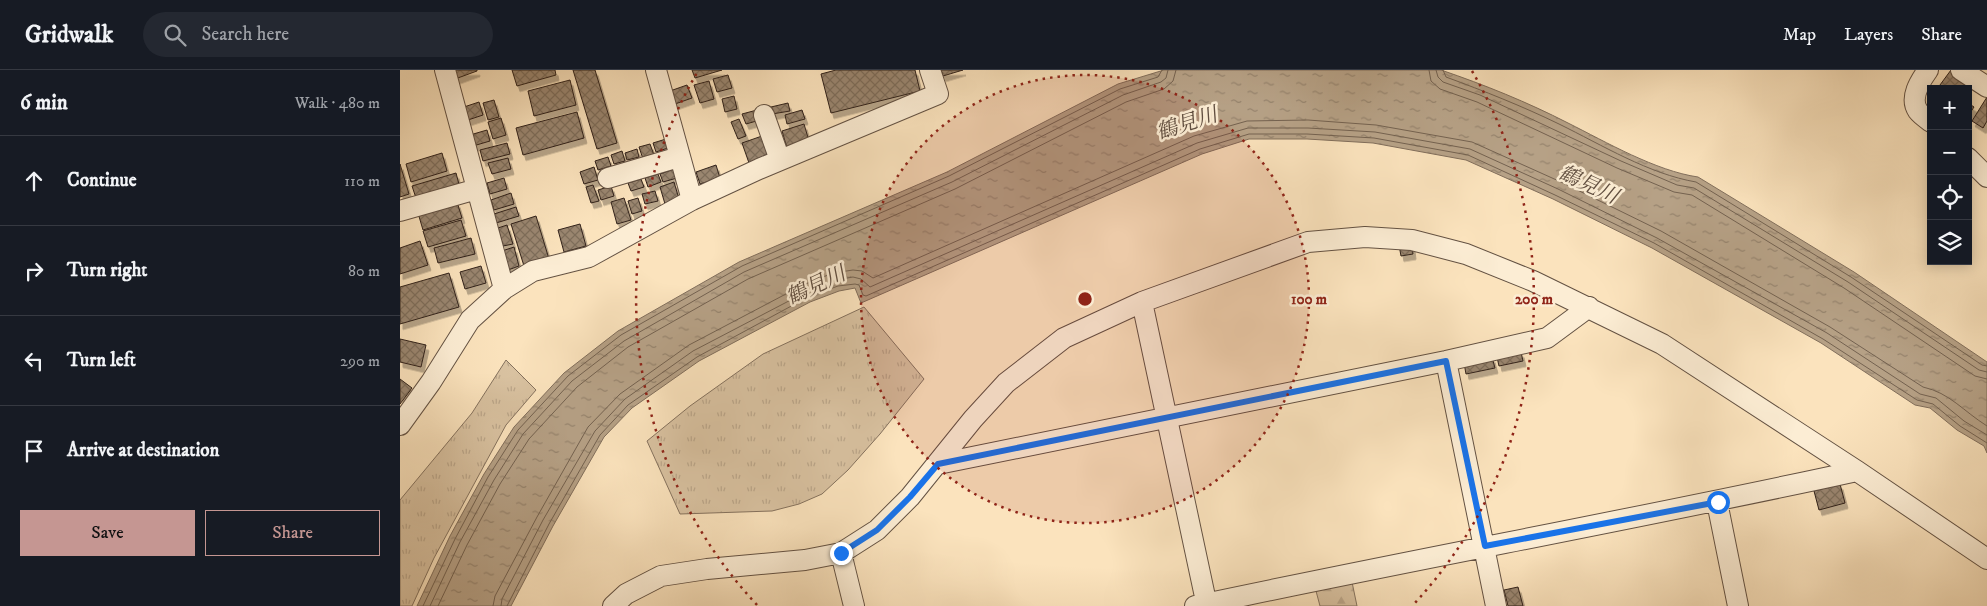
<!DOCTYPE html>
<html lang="en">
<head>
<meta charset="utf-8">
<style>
	:root { --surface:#171b24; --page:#242831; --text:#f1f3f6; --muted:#9ea1a6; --line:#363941; --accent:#c59692 }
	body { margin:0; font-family:"IM FELL DW Pica","Noto Serif JP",serif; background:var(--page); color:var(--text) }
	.controls { position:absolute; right:15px; top:15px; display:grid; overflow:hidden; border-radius:0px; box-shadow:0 2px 12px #0003 }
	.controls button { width:45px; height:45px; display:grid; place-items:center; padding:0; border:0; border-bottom:1px solid var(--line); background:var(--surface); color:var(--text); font:25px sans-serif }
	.stop { position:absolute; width:15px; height:15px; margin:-11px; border:4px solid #1a73e8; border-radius:50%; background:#fff }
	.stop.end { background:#1a73e8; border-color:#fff; box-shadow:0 1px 5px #0008 }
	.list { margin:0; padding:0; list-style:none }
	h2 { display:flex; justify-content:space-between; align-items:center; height:65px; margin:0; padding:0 20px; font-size:21px }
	h2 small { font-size:16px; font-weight:400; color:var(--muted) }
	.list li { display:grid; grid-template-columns:32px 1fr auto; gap:15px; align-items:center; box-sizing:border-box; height:90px; padding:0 20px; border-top:1px solid var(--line) }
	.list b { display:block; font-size:19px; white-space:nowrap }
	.list em { font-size:16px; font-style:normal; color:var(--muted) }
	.actions { display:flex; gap:10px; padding:15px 20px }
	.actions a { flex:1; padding:11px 0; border:1px solid var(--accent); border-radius:0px; text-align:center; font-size:18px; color:var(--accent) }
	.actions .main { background:var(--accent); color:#111 }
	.icon { flex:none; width:28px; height:28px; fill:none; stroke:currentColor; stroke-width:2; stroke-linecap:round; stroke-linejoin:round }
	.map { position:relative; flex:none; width:1587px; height:536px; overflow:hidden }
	header { display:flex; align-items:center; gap:30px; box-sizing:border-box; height:70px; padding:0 25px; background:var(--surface); border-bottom:1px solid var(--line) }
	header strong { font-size:24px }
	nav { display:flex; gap:28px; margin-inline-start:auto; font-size:18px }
	.search { width:350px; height:45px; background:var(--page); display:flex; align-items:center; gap:12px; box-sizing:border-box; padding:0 18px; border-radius:28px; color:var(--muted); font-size:19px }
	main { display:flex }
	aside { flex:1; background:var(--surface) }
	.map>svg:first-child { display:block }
</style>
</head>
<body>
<header>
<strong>Gridwalk</strong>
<div class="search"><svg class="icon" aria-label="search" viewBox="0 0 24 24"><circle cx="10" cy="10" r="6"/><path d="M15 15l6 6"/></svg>Search here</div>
<nav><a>Map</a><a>Layers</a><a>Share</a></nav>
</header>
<main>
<aside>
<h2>6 min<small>Walk · 480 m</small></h2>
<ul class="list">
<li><svg class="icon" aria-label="ahead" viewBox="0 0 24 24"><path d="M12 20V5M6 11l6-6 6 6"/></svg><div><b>Continue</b></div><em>110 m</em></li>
<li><svg class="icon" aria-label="right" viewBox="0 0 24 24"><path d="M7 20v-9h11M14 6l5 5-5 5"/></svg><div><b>Turn right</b></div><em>80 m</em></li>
<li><svg class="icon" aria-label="left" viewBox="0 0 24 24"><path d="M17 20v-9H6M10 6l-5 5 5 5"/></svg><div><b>Turn left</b></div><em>290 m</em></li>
<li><svg class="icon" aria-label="arrive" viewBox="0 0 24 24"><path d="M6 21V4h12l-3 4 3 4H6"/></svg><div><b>Arrive at destination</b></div></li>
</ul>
<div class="actions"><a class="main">Save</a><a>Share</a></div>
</aside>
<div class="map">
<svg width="1587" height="536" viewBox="0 0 1587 536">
	<defs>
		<pattern id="grass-tufts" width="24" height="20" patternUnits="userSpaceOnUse" patternTransform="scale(1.25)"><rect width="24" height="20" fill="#d9c2a1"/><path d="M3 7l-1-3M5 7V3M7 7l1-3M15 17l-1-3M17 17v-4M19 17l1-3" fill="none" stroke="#bba68a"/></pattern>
		<pattern id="forest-firs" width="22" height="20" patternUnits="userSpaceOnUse" patternTransform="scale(1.25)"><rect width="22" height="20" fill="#d9c2a1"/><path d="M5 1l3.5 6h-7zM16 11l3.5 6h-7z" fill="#bba68a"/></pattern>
		<pattern id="water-ripples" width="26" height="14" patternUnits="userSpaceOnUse" patternTransform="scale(1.25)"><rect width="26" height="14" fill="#b6a186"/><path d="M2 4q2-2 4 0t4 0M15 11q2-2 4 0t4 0" fill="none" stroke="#95836d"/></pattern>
		<pattern id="building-cross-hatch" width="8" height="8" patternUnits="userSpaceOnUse" patternTransform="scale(1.25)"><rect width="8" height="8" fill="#9a866f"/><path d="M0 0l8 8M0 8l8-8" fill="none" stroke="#7e6d5a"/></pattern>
		<filter id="shadow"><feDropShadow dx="3" dy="5.5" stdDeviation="0" flood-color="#0004"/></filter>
	</defs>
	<rect width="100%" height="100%" fill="#fbe3bd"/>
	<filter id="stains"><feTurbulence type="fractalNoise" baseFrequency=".004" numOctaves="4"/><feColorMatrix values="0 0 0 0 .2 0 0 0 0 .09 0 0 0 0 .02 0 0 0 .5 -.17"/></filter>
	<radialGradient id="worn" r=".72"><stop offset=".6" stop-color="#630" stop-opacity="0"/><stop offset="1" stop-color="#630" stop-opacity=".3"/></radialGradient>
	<path fill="url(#grass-tufts)" stroke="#85725e" d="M464 237 524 309 480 364 448 400 422 424 399 434 372 441 280 444 247 371 290 336 363 284Z
		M106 290 136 320 106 355 34 488 12 536H0V430L72 343Z"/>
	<path fill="url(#forest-firs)" stroke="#85725e" d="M952 512 957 536H920L916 521Z"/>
	<path fill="url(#water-ripples)" stroke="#816e5b" d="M764 0H1041C1085 15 1127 32 1168 53 1206 72 1256 101 1298 107L1454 202 1587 292V383L1584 376 1557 360 1530 338 1515 335 1421 273 1252 178 1153 129 1066 90 973 73 907 69H849L802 84 461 233 455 218 439 221 410 232 299 291 232 338 204 367 153 456 111 536H17L50 466 84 404 114 357 164 303 218 261 339 192 547 102 718 14Z"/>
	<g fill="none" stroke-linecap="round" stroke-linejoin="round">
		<path stroke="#746250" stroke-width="1" d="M1029 0 1031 11 1040 19 1077 32 1217 98 1274 122 1292 125 1444 218 1575 306 1587 309
			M1036 0 1038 7 1043 12 1080 25 1221 91 1277 115 1294 118 1448 212 1579 300 1587 302
			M1043 0 1046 7C1084 21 1122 36 1159 54 1202 75 1249 104 1296 112L1451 207 1582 295 1587 296
			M23 536 55 469 88 407 118 360 168 306 221 265 342 196 549 106 720 19 758 7 762 0
			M30 536 60 472 94 410 123 364 172 311 224 271 344 202 552 112 723 25 761 12 766 8 768 0
			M38 536 67 475 100 414 129 369 177 317 228 277 348 209 555 119 726 32 764 19 773 11 776 0
			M93 536 95 526 137 447 188 357 220 324 289 275 403 215 433 203 453 200 462 201 473 208 794 66 847 51 908 50 976 55 1072 72 1161 112 1261 161 1430 257 1523 317C1550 323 1563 341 1587 356
			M101 536 102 529 143 450 195 361 225 329 293 281 406 222 436 210 453 207 461 209 470 217 797 73 848 58H908L975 62 1070 79 1158 119 1257 168 1427 263 1520 324 1536 328 1564 351 1587 365
			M107 536 149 454 200 365 228 335 297 287 408 227 438 216 455 214 459 215 463 225 466 226 800 79 849 64H907L974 68 1068 85 1155 125 1254 173 1423 269 1517 330 1533 334 1560 356 1587 373"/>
	</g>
	<path fill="url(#building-cross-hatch)" stroke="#31221a" filter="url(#shadow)" d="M52 0H77V1L55 9Z
		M112 0H155L156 5 117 16Z
		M173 0H195L217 73 197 79Z
		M292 0H322L295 8Z
		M436 0H515L520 21 431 43 421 4Z
		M541 0H563L543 6Z
		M1551 0 1567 12 1562 19H1537Z
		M328 5 332 18 317 22 313 9Z
		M170 10 176 35 134 46 128 21Z
		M309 11 314 29 300 33 294 15Z
		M287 15 292 28 275 34 270 21Z
		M334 26 337 39 325 42 322 29Z
		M1587 27V51L1583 58 1572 51Z
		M94 30 99 47 88 50 83 33Z
		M79 32 83 45 68 50 64 37Z
		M388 33 390 41 372 44 371 37Z
		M1568 33 1574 37 1568 46Z
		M357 40 360 50 346 54 342 44Z
		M402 40 405 49 387 54 385 45Z
		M177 42 184 68 123 85 116 58Z
		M101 48 106 65 93 69 88 52Z
		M339 49 346 66 338 69 331 52Z
		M404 54 409 71 387 78 382 61Z
		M87 60 90 71 73 76 70 65Z
		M362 66 369 86 349 93 342 73Z
		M266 69 268 78 256 82 253 73Z
		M107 73 110 84 83 91 80 80Z
		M250 74 254 85 243 89 239 77Z
		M237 79 239 87 227 90 225 83Z
		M222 81 225 91 214 94 211 85Z
		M42 83 47 101 11 112 6 94Z
		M208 87 211 96 198 100 195 91Z
		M108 88 111 99 92 104 88 93Z
		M0 94 9 124 0 127Z
		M316 95 320 108 300 114 296 102Z
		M194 97 198 110 184 114 180 102Z
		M274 99 277 108 263 112 260 104Z
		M56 103 60 118 17 131 12 116Z
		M258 104 261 112 248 117 245 108Z
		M104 108 107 119 90 124 87 113Z
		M241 109 244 117 231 121 228 113Z
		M274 112 279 129 265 134 260 117Z
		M193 115 199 131 191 133 186 117Z
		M211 116 214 126 201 130 198 120Z
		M255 121 258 131 245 134 242 124Z
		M111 123 114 134 94 140 91 130Z
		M224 128 231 150 217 154 211 132Z
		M238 128 242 141 232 144 228 131Z
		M57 132 62 148 23 160 18 143Z
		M116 137 119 146 96 153 94 144Z
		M136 146 149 189 124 196 111 154Z
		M61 150 66 166 28 177 23 161Z
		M180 154 186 176 164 182 158 160Z
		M107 155 113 174 103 176 98 158Z
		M71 168 75 184 38 193 34 178Z
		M20 171 28 195 0 204V178Z
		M999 175 1012 176 1013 184 1001 186Z
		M114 177 119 196 108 200 102 181Z
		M81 196 86 213 65 219 60 202Z
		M49 203 59 237 0 254V217Z
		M0 269 26 275 21 297 0 292Z
		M1121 282 1123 291 1099 296 1097 287Z
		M1092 287 1095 298 1066 304 1064 293Z
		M0 309 12 318 0 334Z
		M1440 414 1445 433 1419 440 1414 421Z
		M1118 517 1123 536H1108L1104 520Z"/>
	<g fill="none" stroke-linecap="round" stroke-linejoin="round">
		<g stroke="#645243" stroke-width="22">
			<path id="minor" d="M45 0 104 219
				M256 0 292 130
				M1528 0C1520 11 1509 28 1518 41 1521 45 1527 49 1531 52
				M1561 0 1587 17
				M364 45 380 90
				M1568 88 1587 107
				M208 108 279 87
				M0 141 77 119
				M742 232 807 536
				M1046 291 1096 536
				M0 355 31 312 70 250 104 219 133 201 189 187 292 130 359 99 538 24 530 0
				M538 394 1046 291 1147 268 1189 237
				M1317 432 1338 536
				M441 483 454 536
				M213 536 226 524 261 506 307 499 405 490 441 483 477 460 510 427 573 349 606 313 664 268 742 232 908 172 965 167 1012 170 1066 184 1133 211 1262 274 1457 401 1587 489
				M795 536C1015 489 1237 449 1457 401"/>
		</g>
		<use href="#minor" stroke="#fcedd4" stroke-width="20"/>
	</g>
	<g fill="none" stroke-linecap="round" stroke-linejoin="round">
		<path stroke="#1a73e8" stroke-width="6" d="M441 483 477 460 510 427 538 394 1046 291 1085 476 1318 432"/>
	</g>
	<circle cx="685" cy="229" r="224" fill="#8f2418" fill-opacity=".12"/>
	<g fill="none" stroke="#8f2418" stroke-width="2.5" stroke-dasharray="2.5 5">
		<circle cx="685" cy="229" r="224"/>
		<path d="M357 535A449 449 0 0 1 298 1M1072 1A449 449 0 0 1 1013 535"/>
	</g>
	<g text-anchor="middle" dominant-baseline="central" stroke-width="5" stroke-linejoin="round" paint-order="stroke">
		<g font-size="21" font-style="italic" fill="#604e40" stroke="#fcedd4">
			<text transform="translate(787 54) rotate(-18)">鶴見川</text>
			<text transform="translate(1188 115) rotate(25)">鶴見川</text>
			<text transform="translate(416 216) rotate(-25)">鶴見川</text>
		</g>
	</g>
	<circle cx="685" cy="229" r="8" fill="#8f2418" stroke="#fcedd4" stroke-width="2.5"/>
	<g font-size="15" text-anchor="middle" font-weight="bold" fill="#8f2418" stroke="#fcedd4" stroke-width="5" stroke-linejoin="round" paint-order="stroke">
		<text x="909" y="234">100 m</text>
		<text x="1134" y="234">200 m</text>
	</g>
	<rect width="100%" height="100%" filter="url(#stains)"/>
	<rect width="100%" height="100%" fill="url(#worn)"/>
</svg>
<div class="controls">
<button>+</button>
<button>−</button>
<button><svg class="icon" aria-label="locate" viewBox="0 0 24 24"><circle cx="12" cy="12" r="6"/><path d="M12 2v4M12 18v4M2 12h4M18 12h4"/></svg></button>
<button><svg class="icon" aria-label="layers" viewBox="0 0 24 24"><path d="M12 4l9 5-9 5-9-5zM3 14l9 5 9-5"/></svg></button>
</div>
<div class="stop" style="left:1318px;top:432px"></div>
<div class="stop end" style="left:441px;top:483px"></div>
</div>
</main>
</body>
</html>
